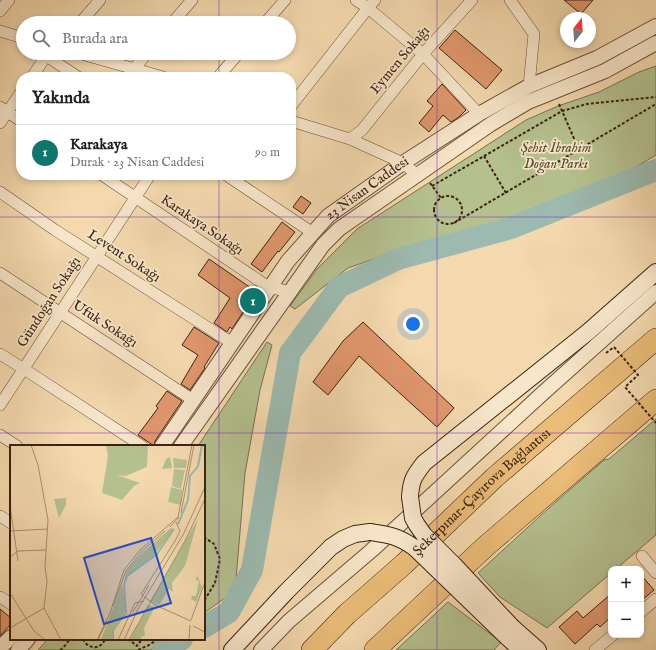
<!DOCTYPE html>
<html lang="tr">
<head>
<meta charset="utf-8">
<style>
	:root { --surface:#fff; --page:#f2f2f2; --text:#202124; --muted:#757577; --line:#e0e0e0; --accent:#0f766e }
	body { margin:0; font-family:"IM FELL English",serif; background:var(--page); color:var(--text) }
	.controls { position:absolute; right:12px; bottom:12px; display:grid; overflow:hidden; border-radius:8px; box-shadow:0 2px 6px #0003 }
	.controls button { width:36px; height:36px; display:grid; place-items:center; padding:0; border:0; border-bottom:1px solid var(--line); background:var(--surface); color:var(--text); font:20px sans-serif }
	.compass { position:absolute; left:560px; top:12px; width:36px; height:36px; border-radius:50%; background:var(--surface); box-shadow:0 2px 6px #0003; rotate:17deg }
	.you { position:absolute; left:413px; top:324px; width:14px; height:14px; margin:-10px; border:3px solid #fff; border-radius:50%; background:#1a73e8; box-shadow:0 0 0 6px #1a73e833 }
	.badge { display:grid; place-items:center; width:26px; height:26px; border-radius:50%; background:var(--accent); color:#fff; font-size:13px; font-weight:700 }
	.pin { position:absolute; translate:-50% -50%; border:2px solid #fff; box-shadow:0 1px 4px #0006 }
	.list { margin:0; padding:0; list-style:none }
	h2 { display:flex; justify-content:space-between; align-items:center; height:52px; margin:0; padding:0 16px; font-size:17px }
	h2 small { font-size:13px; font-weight:400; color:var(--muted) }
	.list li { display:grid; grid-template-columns:26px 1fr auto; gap:12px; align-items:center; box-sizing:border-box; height:56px; padding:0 16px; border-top:1px solid var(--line) }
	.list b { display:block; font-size:15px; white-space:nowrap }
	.list p { margin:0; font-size:13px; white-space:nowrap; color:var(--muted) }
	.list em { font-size:13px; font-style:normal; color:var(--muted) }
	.icon { flex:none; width:22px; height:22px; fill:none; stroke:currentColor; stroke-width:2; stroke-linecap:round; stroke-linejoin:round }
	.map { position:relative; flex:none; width:656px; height:650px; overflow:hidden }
	.search { position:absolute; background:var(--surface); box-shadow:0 2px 6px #0003; left:16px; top:16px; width:280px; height:44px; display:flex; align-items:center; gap:10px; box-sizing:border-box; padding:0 14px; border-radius:22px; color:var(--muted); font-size:15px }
	.panel { position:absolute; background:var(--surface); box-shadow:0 2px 6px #0003; left:16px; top:72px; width:280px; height:108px; border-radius:16px }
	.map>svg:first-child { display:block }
</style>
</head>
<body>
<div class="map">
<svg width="656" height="650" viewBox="0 0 656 650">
	<rect width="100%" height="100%" fill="#f4d9ae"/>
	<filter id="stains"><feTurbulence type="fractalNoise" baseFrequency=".005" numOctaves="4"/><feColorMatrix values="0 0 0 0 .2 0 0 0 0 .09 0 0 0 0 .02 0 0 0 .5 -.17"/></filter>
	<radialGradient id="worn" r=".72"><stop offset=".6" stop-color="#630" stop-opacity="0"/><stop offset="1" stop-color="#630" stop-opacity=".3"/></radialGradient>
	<path fill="#b5c08f" stroke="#787150" d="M656 66V155L631 170 546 211 455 240 390 253 348 268 295 309 290 306 317 269 357 229 526 120 558 106 599 92 639 72Z
		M267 342 272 345 260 390 245 473 235 591 204 613V446H198Z
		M656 419V535L616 569H611V573L547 628 500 597 478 573 540 516 604 460 609 459Z
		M448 602 501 642 494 650H396Z
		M48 639H167L151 650H38Z"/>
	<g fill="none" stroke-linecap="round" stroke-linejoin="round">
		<path stroke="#9cbaaf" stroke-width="22" d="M204 627 229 612 252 570 290 353 339 287 398 259 511 228 656 170
			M163 650 182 639"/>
	</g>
	<path fill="#e1976d" stroke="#3c2212" d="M564 0H593L581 14Z
		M455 30 502 70 486 89 439 48Z
		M442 84 466 110 459 117 451 122 443 115 429 132 419 123 433 106 427 101Z
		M301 196 311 203 303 214 293 207Z
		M282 222 295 232 279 252 278 251 262 272 251 264Z
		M209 259 251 288 239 305 245 309 232 329 230 327 227 332 214 323 230 298 198 275Z
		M363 322 454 408 437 427 359 356 328 395 313 382 343 341Z
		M194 327 219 343 204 367 205 368 190 390 181 384 198 355 182 345Z
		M167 391 182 401 155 441 154 446 138 435 158 408 156 406Z
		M641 575 654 590 641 601Z
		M611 594V617L600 627 597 624 575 644 559 627 577 611 583 618Z
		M0 609 11 618V624L0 636Z"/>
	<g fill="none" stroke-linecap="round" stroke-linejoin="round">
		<g stroke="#6a5039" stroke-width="12">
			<path id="minor" d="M356 0 368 8 423 54 479 114
				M510 0 534 34 529 86
				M0 11 9 0
				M80 23 100 0
				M172 23 192 0
				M265 23 285 0
				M0 31 23 38
				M42 53 78 77
				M78 53 163 77
				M134 69 147 53
				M32 77 46 56 51 53
				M218 77 239 53
				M291 106 368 8 375 0
				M0 107 21 121
				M291 121 350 139 403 163 417 175
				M0 123 21 92
				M350 139 362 130 423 54 472 0
				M102 175 270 288 283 290 288 294
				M226 175 313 233
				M0 192 55 230 232 343
				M0 273 193 400
				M0 354 24 369 142 446
				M0 405 150 175
				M0 435 17 446
				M0 516 11 523
				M642 556 656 573
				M0 597 11 604
				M641 612 656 599
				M595 650 613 635"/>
		</g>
		<g stroke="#6a5039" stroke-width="16">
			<g id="tertiary">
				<path id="s1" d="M162 446 288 261 328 216 403 163 479 114 529 86 597 58 656 26"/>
				<path d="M181 446 323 245 339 229 491 124 528 102 605 71 656 43"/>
				<path d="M0 648 11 637"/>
				<path d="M18 650 28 639"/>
				<path d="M261 650 289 621 372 550 543 393 656 292"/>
			</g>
		</g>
		<g stroke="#3c2212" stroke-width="18">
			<path id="secondary" d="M410 497C411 480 414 476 424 463L588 332 656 272
				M512 627 538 650
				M507 637 521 650
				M232 650 286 592 331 547 343 539 355 534 370 532"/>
		</g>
		<g stroke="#3c2212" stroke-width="22">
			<g id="motorway">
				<path id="s2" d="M312 650 347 614 404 564 494 478 656 339"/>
				<path d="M375 650 486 546 656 400"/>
			</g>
		</g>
		<path stroke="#3c2212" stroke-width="2" stroke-dasharray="3 2" stroke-linecap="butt" d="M559 104 579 150
			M484 156 506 193
			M430 183 441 198
			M432 186 562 111 587 104 656 97
			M434 210a14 14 0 1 1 28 0a14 14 0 1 1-28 0Z
			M454 223 656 104
			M204 537 214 544 220 559 215 583 204 601
			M204 579V580
			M83 639C88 650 101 650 105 639
			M128 639 137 646 142 639
			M60 650 63 648 70 639
			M138 650 149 645 158 639"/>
		<use href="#minor" stroke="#f8e6ca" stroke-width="11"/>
		<use href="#tertiary" stroke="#f8e6ca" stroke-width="14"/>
		<use href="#secondary" stroke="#f8e6ca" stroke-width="16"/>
		<use href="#motorway" stroke="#eabc77" stroke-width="21"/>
		<g stroke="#3c2212" stroke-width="18" stroke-linecap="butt">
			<path id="secondary-bridge" d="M410 497 413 518 417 525 424 535 454 565 512 627
				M370 532C390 535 398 536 415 548L507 637"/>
		</g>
		<path stroke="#3c2212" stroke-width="2" stroke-dasharray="3 2" stroke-linecap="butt" d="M606 353 614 347 638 375 625 387 656 423"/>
		<use href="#secondary-bridge" stroke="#f8e6ca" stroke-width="16"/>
	</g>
	<path fill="none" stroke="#7b2cbf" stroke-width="1" stroke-opacity="0.55" d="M219 0V23M437 0V650M219 53V77M219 175V650M0 217H656M0 433H656"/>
	<g text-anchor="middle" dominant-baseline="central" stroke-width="3.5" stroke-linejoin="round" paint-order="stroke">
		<g font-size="14" fill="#3c2212" stroke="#f8e6ca">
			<text transform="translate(400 60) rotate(-50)">Eymen Sokağı</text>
			<text stroke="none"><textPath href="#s1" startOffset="332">23 Nisan Caddesi</textPath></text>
			<text transform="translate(202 225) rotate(34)">Karakaya Sokağı</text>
			<text transform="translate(124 256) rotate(33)">Levent Sokağı</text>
			<text transform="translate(49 302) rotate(-57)">Gündoğan Sokağı</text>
			<text transform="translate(105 324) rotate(33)">Ufuk Sokağı</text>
			<text stroke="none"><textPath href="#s2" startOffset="232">Şekerpınar-Çayırova Bağlantısı</textPath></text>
		</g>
		<g font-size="14" font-style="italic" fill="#5a4a31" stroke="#f8e6ca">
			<text x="556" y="148">Şehit İbrahim<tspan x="556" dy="16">Doğan Parkı</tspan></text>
		</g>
	</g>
	<g transform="translate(10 445)">
		<rect width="195" height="195" fill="#f4d9ae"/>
		<path d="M96 0H138L137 22 116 31 107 30 130 38 124 41 112 55 92 48 98 11ZM160 12 162 23 152 24 156 14ZM163 13 177 15 176 23H164ZM164 24 175 25 171 44 162 41ZM161 42 172 45 171 60 158 57ZM56 53V60L49 73 44 54ZM188 74 175 121 162 138 163 147 159 144 149 160 143 158 140 156ZM161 83 164 84 143 111 114 135 117 125 131 109ZM187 130 192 142 186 157 181 154 182 151H186L189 136 186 135ZM112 139 116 165 104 183 102 195H91ZM138 160 145 162 134 183 135 191 131 192V195H120Z" fill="#b5c08f"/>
		<path fill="none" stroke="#9cbaaf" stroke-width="2" d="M168 79 178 55 180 31 188 21 192 0M103 195V185L116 168 114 140 117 131 147 109 164 84"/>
		<path fill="none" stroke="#aa9070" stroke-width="1" d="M21 0 28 20 38 75 35 122 37 136 34 163 51 195M0 61 8 116M171 68 184 0M160 82 169 72M0 86 38 84M165 96 170 86 166 77M165 96 131 149 145 160 181 176M0 112 8 106 36 105M0 148 24 186 35 195M103 161 116 126 131 107 155 86M123 167 139 140M181 175 195 137M183 181 195 187M0 183 34 163M87 195 100 168 114 125 130 105 168 72 182 0M88 195 97 176M108 195 125 158 134 156M114 195 128 164 173 90 195 42M119 195 175 96 195 54M179 195 180 180"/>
		<path fill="#1d4ed8" fill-opacity="0.15" stroke="#1d4ed8" stroke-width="2" d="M141 93 161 158 94 179 74 113Z"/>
		<rect width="195" height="195" fill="none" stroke="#3c2212" stroke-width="2"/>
	</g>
	<rect width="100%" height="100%" filter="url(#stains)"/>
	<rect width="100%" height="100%" fill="url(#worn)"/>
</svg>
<div class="controls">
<button>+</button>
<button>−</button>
</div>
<svg class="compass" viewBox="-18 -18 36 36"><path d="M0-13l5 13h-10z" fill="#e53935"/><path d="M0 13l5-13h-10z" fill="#757577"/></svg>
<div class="you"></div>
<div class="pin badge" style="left:253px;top:301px">1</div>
<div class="search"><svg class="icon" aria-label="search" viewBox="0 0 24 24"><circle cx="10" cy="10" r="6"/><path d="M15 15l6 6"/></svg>Burada ara</div>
<section class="panel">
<h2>Yakında<small></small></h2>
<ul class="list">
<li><span class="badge">1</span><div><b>Karakaya</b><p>Durak · 23 Nisan Caddesi</p></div><em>90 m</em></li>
</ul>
</section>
</div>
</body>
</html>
